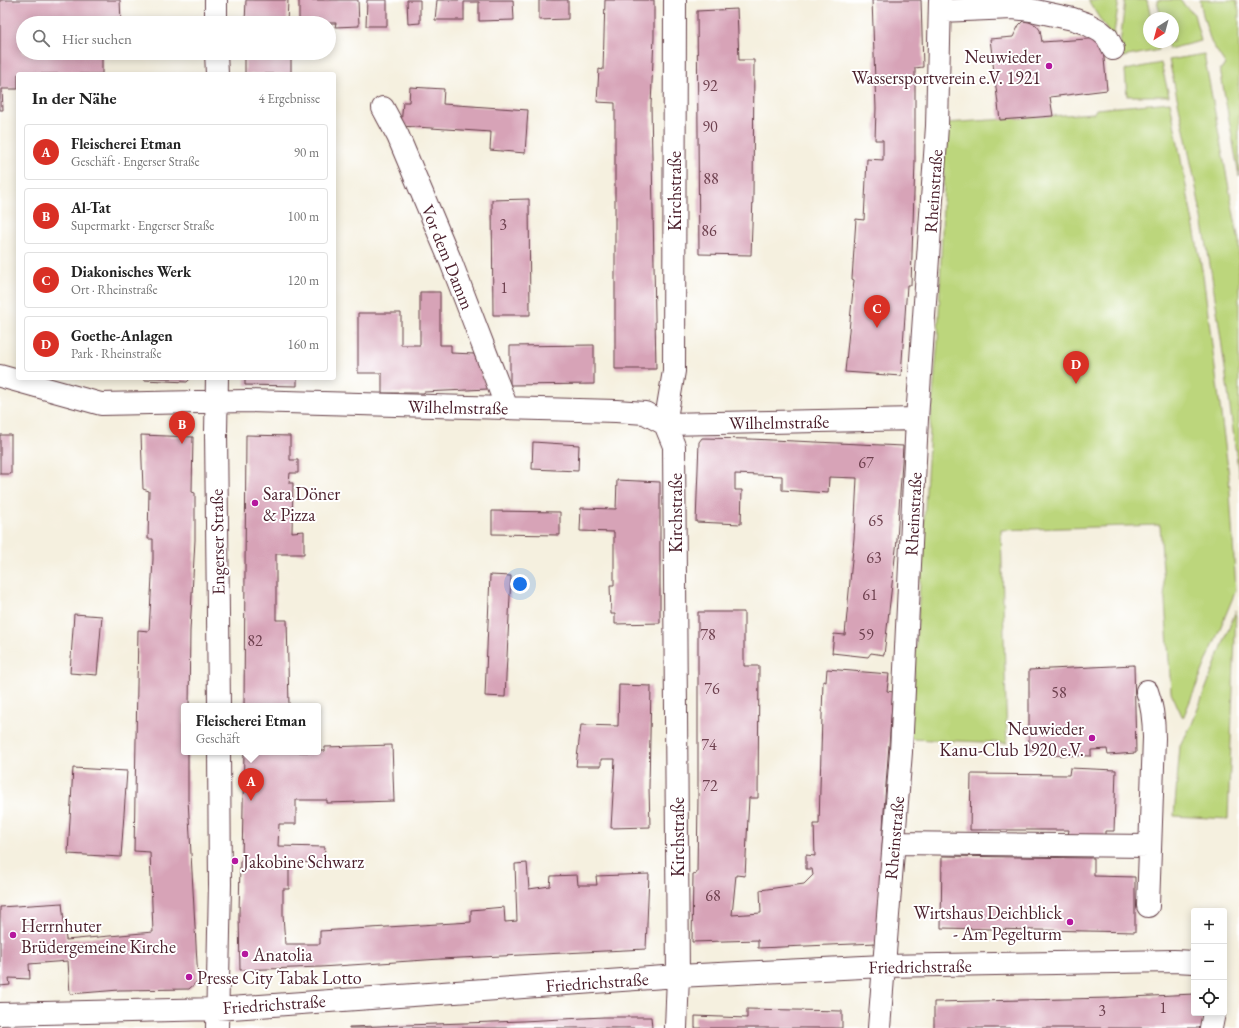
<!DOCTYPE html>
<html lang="de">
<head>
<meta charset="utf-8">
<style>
	:root { --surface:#fff; --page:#f2f2f2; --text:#222; --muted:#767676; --line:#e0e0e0; --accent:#d93025 }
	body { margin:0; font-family:"EB Garamond",serif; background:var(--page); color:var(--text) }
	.controls { position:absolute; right:12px; bottom:12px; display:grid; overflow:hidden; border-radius:4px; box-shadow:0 2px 10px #0003 }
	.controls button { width:36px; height:36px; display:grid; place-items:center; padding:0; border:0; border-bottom:1px solid var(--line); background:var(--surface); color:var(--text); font:20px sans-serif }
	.compass { position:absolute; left:1143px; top:12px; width:36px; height:36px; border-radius:50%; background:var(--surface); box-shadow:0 2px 10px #0003; rotate:216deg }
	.you { position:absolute; left:520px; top:584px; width:14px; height:14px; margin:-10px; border:3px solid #fff; border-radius:50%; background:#1a73e8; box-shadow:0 0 0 6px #1a73e833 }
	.badge { display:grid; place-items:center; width:26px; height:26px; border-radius:50%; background:var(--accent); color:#fff; font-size:13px; font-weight:700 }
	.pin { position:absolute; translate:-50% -33px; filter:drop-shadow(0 1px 2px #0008) }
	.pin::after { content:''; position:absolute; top:21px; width:14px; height:12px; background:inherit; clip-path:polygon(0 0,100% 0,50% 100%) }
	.popup { position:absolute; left:181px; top:703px; width:140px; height:52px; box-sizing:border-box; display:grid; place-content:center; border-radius:4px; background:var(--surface); filter:drop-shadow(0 1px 3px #0005); font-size:13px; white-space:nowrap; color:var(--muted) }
	.popup b { font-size:15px; color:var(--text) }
	.popup::after { content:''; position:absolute; left:50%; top:100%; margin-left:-8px; border:8px solid transparent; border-top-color:var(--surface) }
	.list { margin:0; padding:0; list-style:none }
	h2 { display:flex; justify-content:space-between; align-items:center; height:52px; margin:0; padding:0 16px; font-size:17px }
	h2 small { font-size:13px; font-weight:400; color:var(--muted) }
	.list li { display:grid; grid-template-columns:26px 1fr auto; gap:12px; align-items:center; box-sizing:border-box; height:56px; margin:0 8px 8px; padding:0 8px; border:1px solid var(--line); border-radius:4px }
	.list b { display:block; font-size:15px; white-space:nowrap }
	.list p { margin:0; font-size:13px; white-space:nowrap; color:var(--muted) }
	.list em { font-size:13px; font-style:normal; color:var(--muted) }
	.icon { flex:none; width:22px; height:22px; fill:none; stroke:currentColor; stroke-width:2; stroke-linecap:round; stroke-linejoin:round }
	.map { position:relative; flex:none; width:1239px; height:1028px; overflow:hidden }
	.search { position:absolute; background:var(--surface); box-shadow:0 2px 10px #0003; left:16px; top:16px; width:320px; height:44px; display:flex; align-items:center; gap:10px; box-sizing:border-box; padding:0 14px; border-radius:22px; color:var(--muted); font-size:15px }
	.panel { position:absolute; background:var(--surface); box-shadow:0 2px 10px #0003; left:16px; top:72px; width:320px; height:308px; border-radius:4px }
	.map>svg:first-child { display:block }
</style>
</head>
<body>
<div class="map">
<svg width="1239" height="1028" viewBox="0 0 1239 1028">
	<rect width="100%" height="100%" fill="#fff"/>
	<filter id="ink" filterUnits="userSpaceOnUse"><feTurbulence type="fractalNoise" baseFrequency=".025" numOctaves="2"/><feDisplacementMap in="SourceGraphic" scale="8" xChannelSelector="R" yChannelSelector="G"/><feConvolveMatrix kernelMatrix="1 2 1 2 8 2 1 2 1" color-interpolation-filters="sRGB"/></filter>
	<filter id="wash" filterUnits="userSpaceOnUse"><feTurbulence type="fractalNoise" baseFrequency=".012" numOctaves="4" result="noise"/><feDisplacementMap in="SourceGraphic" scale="16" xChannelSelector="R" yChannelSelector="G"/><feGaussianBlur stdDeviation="0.9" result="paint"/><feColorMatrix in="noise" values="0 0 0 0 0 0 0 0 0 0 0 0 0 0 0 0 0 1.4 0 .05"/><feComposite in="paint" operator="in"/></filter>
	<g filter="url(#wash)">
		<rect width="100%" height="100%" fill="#f5f0df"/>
		<path fill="#bcd67b" stroke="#837a53" d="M1088 0H1119L1113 40Z
			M1125 0H1147L1151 18H1149V42H1157L1159 50 1123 57 1120 44Z
			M1157 0H1181L1185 6 1194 14 1201 41 1169 49 1167 42H1173V18H1161Z
			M1200 0H1236L1239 10V176L1220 69 1226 65 1211 42 1203 15Z
			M1204 54 1239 242V477C1230 409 1222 340 1211 271 1200 200 1184 130 1169 60Z
			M1161 63 1169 96H1127L1125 70Z
			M1170 102 1203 275 1229 476 1236 590 1183 718 1171 692 1160 525 1001 530 1007 743 910 739 930 428 938 340 946 123 1094 113 1096 109Z
			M1236 610 1228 819 1174 816 1180 746 1192 724Z"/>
		<g id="blocks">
			<path fill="#d7a3b7" d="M0 0H120L121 23H23V53H102V74H18V89H2L3 110H0Z
				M246 0H288L287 23H245Z
				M299 0H358L359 26 335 27 336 23H299Z
				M367 0H387V26H366Z
				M407 0H420V23L408 24Z
				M437 0H513L514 20 479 21V2H464V20H435Z
				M539 0H568V19L539 20Z
				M605 0H654V37L651 105 656 369H615V103L597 102 599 69 603 70Z
				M872 0H921L923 67 915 68V162L911 285H907L901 376 845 372 854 280 852 279 856 219 864 220 867 159 883 160V140H875L876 108Z
				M737 9 739 60H754L753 196 751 255 699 254 697 11Z
				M1023 21 1029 22 1036 25 1040 30 1042 42 1102 38 1107 90 1050 97 1053 116 1000 120 990 39 1013 37 1019 25Z
				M245 53H291V74H245Z
				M410 87 444 89 443 104 528 110 525 153 490 150 491 132 401 126 403 102H409Z
				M529 199 530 315H493L492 200Z
				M420 292H440V345H451V353L474 354 488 389 424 392V393H382V373H358V313H401V345H420Z
				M594 345V384L510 385V346Z
				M144 378H191L187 382 144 380Z
				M245 378H297V386L245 385Z
				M0 435H11V474H0Z
				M141 435 193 437 192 492 195 493V540L190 631 189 706H184V752H188V799L198 981 189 989 119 990 70 994 68 961 29 964 30 979 9 978 10 985 0 986V907L62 903 66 940 153 932 150 852 134 851 138 630 149 631 153 559V539H148L149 491 143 489Z
				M246 435 290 436V460H298V473H290L289 483H293L292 532 304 531V554H276V620H287L289 706H244Z
				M702 438 750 439 903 446 897 540 884 655 871 653 868 657 832 653 834 634 845 635 854 538 857 478 829 477 828 493 782 490V476L735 474V490H742L741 524 696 522 699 442Z
				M533 442 579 445 578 471 532 469Z
				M617 480 660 482V623L615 624V614H611L610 585H614V532L580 531 581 508 616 509Z
				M492 511 560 512V535L492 534Z
				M490 575 511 576 505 697 485 696Z
				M698 612H744V666H759L758 798H749L745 876 736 875 732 915 761 913 760 890 804 884 813 875 812 869H806V855L815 856 814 824H819L823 681 826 682 827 669 889 674 887 691 893 692 884 811 877 943 758 948V940L692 942 693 874 697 873 698 797Z
				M74 614 102 616 97 675 70 673Z
				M1134 665 1136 753 1108 755 1107 749 1091 750V756L1042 755 1043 749 1029 750V670Z
				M619 685 651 686 649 787 650 827 611 828 615 759H601V766H576L581 725 618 726Z
				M392 745 394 801 327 803V800H296V824H279L278 846 325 847 324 863 289 862V889H283V915L285 944H320V931L471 922V910L504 907 505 922 517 921 515 864 527 863 529 889 550 886 551 876 577 875 578 885H597L596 876 649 874 646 949 440 959 321 967 240 970 239 915 240 861H242L244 752H318V751H325V747Z
				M73 768 127 771 121 857 68 854Z
				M1070 768 1116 770 1114 831H1105V837L1068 836 1069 830H970L971 774 1069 775Z
				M942 856 1094 858V876L1135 877V932L941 928Z
				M1194 994V1013H1204L1202 1028H934V1002L1110 998Z
				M747 1009 842 1011V1028H695V1016L747 1018Z
				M604 1017H651L652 1028H349V1027L522 1021Z"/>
		</g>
	</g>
	<g filter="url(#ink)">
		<use href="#blocks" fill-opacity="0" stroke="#643e46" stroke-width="1"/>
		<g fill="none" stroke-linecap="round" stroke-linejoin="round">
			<g stroke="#643e46" stroke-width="24">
				<path id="minor" d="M216 0V23
					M675 0 674 371 665 424 674 446 678 976 676 1028
					M940 11 1013 8 1031 10 1073 19 1087 24 1100 31 1107 37 1113 49
					M216 53 217 74
					M383 108 398 136 451 262 507 408
					M0 376 101 404 246 401 616 411 645 413 665 424 917 419
					M217 378 216 432 219 706
					M1147 691C1153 707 1154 722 1154 738L1148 906
					M894 843 1149 846
					M0 1014 217 1009 678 976 883 966 1174 961 1194 962
					M217 1028 220 884 219 752
					M879 1028 901 752 917 419 937 126 940 0
					M1211 1028 1214 1013"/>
			</g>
			<use href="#minor" stroke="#fff" stroke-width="22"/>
		</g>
	</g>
	<g fill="#b5179e" stroke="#fff" stroke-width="1.5">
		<circle cx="1049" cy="66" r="4"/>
		<circle cx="255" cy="503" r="4"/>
		<circle cx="1092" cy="738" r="4"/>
		<circle cx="235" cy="861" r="4"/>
		<circle cx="1070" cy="922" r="4"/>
		<circle cx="13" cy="935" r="4"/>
		<circle cx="245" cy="954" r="4"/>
		<circle cx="189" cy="977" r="4"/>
	</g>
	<g text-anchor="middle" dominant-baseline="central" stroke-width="4" stroke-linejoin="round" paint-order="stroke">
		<g font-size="16" fill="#6d404e">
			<text x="710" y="85">92</text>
			<text x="710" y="126">90</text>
			<text x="711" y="178">88</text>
			<text x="503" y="224">3</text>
			<text x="709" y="230">86</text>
			<text x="504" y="287">1</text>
			<text x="866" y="462">67</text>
			<text x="876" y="520">65</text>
			<text x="874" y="557">63</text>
			<text x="870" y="594">61</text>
			<text x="708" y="634">78</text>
			<text x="866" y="634">59</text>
			<text x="255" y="640">82</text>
			<text x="712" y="688">76</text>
			<text x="1059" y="692">58</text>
			<text x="709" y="744">74</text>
			<text x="710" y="785">72</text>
			<text x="713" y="895">68</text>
			<text x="1163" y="1007">1</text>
			<text x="1102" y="1010">3</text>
		</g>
		<g font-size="18" fill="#4a1f2b" stroke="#fff" text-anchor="start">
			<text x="1041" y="56" text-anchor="end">Neuwieder<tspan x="1041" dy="21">Wassersportverein e.V. 1921</tspan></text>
			<text x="263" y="493">Sara Döner<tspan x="263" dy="21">&amp; Pizza</tspan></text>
			<text x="1084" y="728" text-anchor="end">Neuwieder<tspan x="1084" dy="21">Kanu-Club 1920 e.V.</tspan></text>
			<text x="243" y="861">Jakobine Schwarz</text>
			<text x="1062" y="912" text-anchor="end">Wirtshaus Deichblick<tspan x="1062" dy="21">- Am Pegelturm</tspan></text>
			<text x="21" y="925">Herrnhuter<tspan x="21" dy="21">Brüdergemeine Kirche</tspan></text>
			<text x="253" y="954">Anatolia</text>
			<text x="197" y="977">Presse City Tabak Lotto</text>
		</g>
		<g font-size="18" fill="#4a1f2b" stroke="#fff">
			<text transform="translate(674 191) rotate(-90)">Kirchstraße</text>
			<text transform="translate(933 191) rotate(-86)">Rheinstraße</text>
			<text transform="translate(448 257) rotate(68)">Vor dem Damm</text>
			<text transform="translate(458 407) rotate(1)">Wilhelmstraße</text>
			<text transform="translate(779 422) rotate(-1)">Wilhelmstraße</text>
			<text transform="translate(675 513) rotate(-90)">Kirchstraße</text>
			<text transform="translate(913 514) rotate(-87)">Rheinstraße</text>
			<text transform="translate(217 542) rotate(-91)">Engerser Straße</text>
			<text transform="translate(677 837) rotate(-90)">Kirchstraße</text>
			<text transform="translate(894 838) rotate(-85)">Rheinstraße</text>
			<text transform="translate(920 966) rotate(-1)">Friedrichstraße</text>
			<text transform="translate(597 982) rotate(-4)">Friedrichstraße</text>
			<text transform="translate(274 1004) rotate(-4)">Friedrichstraße</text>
		</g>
	</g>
</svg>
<div class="controls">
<button>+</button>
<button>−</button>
<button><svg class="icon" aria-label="locate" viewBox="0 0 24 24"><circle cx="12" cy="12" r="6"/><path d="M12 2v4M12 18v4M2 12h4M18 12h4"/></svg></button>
</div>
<svg class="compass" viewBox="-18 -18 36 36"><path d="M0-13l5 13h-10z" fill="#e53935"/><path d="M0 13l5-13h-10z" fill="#767676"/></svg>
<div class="you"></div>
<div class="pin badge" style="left:251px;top:801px">A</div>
<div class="popup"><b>Fleischerei Etman</b>Geschäft</div>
<div class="pin badge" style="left:182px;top:444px">B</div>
<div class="pin badge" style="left:877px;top:328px">C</div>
<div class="pin badge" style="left:1076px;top:384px">D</div>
<div class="search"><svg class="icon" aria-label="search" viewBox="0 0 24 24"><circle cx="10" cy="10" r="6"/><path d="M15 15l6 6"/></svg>Hier suchen</div>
<section class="panel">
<h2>In der Nähe<small>4 Ergebnisse</small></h2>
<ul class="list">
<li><span class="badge">A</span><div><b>Fleischerei Etman</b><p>Geschäft · Engerser Straße</p></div><em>90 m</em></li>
<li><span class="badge">B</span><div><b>Al-Tat</b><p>Supermarkt · Engerser Straße</p></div><em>100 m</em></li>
<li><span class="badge">C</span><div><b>Diakonisches Werk</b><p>Ort · Rheinstraße</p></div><em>120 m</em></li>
<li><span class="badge">D</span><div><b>Goethe-Anlagen</b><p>Park · Rheinstraße</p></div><em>160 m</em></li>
</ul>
</section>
</div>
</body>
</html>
